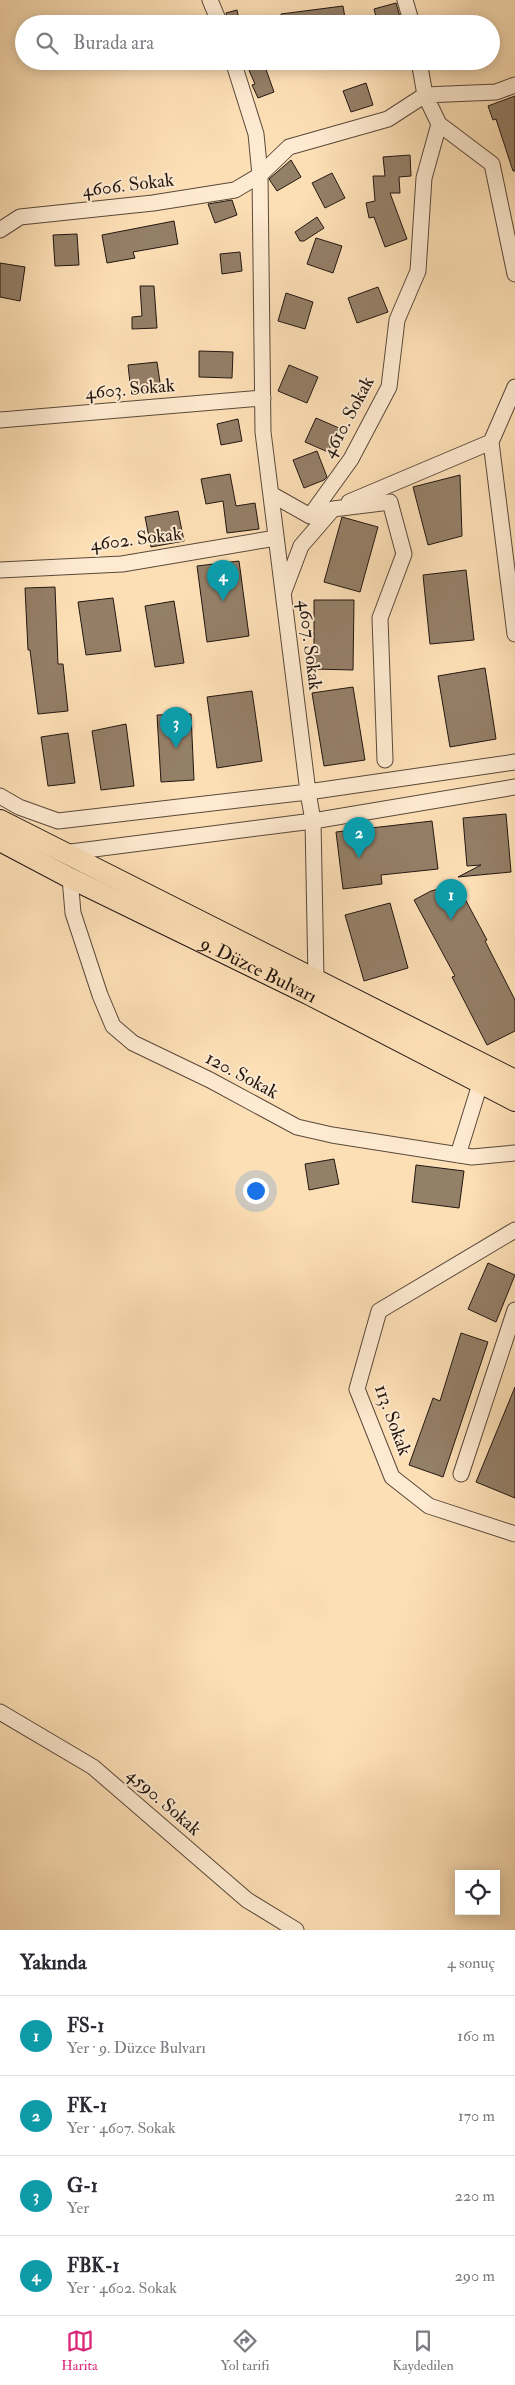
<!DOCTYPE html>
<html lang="tr">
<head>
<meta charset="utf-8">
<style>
	:root { --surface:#fff; --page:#f2f2f3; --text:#2b2b33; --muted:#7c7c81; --line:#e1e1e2; --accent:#db2777 }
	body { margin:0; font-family:"IM FELL Double Pica",serif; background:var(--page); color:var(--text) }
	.controls { position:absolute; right:15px; bottom:15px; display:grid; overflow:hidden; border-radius:0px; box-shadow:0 2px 12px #0003 }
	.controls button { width:45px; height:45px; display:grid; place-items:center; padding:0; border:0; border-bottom:1px solid var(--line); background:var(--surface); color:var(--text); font:25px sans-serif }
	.you { position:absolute; left:255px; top:1190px; width:18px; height:18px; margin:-12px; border:4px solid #fff; border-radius:50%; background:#1a73e8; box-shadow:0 0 0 8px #1a73e833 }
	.badge { display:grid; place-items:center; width:32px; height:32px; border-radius:50%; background:var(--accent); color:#fff; font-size:16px; font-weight:700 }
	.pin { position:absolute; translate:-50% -41px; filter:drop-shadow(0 1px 2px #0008) }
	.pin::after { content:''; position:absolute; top:26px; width:18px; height:15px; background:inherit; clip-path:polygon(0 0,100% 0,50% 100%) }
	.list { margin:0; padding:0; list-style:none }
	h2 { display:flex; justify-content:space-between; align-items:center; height:65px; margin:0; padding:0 20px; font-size:21px }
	h2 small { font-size:16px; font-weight:400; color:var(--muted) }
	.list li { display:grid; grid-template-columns:32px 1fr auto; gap:15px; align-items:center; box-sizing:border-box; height:80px; padding:0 20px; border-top:1px solid var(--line) }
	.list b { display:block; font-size:19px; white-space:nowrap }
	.list p { margin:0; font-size:16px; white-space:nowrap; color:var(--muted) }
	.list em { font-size:16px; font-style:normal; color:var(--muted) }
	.icon { flex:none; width:28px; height:28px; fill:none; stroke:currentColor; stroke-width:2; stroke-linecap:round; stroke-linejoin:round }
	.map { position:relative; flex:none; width:515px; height:1930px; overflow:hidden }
	.search { position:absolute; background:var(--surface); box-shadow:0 2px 12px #0003; left:15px; right:15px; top:15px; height:55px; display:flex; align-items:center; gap:12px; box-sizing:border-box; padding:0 18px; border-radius:28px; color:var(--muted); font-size:19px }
	.sheet { height:385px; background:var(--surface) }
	nav { display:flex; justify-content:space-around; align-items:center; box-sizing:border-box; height:70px; border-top:1px solid var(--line); background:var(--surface); font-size:14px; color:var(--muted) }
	nav a { display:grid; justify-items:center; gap:2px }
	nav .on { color:var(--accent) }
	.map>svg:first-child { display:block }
</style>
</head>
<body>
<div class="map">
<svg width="515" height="1930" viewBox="0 0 515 1930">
	<rect width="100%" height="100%" fill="#fddfb6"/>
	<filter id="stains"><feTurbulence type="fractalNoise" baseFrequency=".004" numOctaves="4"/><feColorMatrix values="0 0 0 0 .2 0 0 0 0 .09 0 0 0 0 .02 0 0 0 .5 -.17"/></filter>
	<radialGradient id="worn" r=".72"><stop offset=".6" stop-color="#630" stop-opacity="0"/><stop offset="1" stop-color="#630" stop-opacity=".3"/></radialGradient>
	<path fill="#947f67" stroke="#221711" d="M396 3 402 24H378L374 9Z
		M343 6 346 24H283L281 14Z
		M237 10 240 24H229L226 13Z
		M245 61H263L274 92 258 98 252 85 255 84Z
		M366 83 373 105 351 112 343 91Z
		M515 96V171H513L496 119 493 120 488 106Z
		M410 155 411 176 399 177 400 193H390L407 239 385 247 374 217 369 218 366 203 375 201 373 176H385L383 157Z
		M291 160 301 177 277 191 269 179Z
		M332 173 345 198 325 208 312 183Z
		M232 200 237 215 215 223 208 204Z
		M317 217 324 228 304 241H300L295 232Z
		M174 221 178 244 133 252 135 258 107 263 102 235Z
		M77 234 79 265 55 266 53 235Z
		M316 238 342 246 333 273 307 264Z
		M240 252 242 271 222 274 220 254Z
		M0 263 25 267 20 301 0 297Z
		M140 286H154L157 328 132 329V317L142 316Z
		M378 287 388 312 357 323 348 298Z
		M286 293 313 302 305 329 278 321Z
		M199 351 233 352 232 378 199 377Z
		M157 362 161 389 131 392 128 365Z
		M289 365 318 377 307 403 278 391Z
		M316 418 339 428 328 452 305 442Z
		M238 419 242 441 221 445 217 424Z
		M317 451 327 477 324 480 304 488 293 460Z
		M230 474 236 506 255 503 259 529 227 533 223 501 206 504 201 479Z
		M460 475 462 536 428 545 413 487Z
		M178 511 184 541 151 547 145 517Z
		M342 517 378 527 360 592 324 582Z
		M239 561 249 636 207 642 197 566Z
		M466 570 474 640 430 644 423 575Z
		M55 587 58 664H63L68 711 38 714 30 650H28L25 588Z
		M113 598 121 651 86 655 78 602Z
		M314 600H354L353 670 314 669Z
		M174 601 184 663 155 667 145 606Z
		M485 668 496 739 450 747 438 676Z
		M353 687 365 760 324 766 312 693Z
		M252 691 262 761 217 768 207 697Z
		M191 714 194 780 161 782 157 715Z
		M126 724 134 786 101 790 92 731Z
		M68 733 75 783 48 786 41 737Z
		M506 814 511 872 458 877 481 865 467 866 463 818Z
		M432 821 438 869 381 875 382 884 343 889 336 832Z
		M457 884 487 940 485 941 515 1000V1031L487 1045 452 977 455 976 414 900 431 891Z
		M390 903 408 968 364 981 345 915Z
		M334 1159 339 1184 309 1190 305 1164Z
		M416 1165 464 1171 459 1208 412 1202Z
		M488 1263 515 1275 496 1322 468 1309Z
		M461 1333 488 1342 443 1477 409 1465 433 1398 440 1401Z
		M515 1387V1498L476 1482Z"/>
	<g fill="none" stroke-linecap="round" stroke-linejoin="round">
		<g stroke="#59493a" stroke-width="17">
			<path id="minor" d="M210 0 220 24
				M405 0 412 24
				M419 61 425 95 439 124 492 164 515 274
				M425 95 496 92 515 85
				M0 230 20 217 153 203 235 190 260 175 256 134 233 61
				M0 420 263 398
				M491 442 515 634
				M491 442 515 387
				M271 494 310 516 319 514
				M349 502 491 442
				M310 516 351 459 389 387 397 320 418 271 424 178 439 124
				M0 570 122 564 276 538
				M284 591 301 546 333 509 390 502 404 554 380 618 385 760
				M0 796 19 807 58 821 308 792 515 762
				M63 853 313 821 515 787
				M70 878 73 913 100 995 113 1026 133 1043 210 1080 297 1127 332 1135 472 1157 515 1153
				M316 979 313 821 308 792 263 432 260 175 289 147 388 119 425 95
				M458 1155 480 1084
				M515 1230 379 1311 357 1389 392 1477 429 1506 515 1534
				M461 1474 515 1310
				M0 1712 93 1767 247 1900 296 1930"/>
		</g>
		<g stroke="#221711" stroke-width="22">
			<g id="major">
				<path d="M0 820 515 1080"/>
				<path id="s1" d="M0 841 70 878 308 994 515 1101"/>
			</g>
		</g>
		<use href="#minor" stroke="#feead0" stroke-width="15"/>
		<use href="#major" stroke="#fddfb6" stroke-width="20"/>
	</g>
	<g text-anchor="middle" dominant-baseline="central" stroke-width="4" stroke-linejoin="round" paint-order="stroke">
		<g font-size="19" fill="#221711" stroke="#feead0">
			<text transform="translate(128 185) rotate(-7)">4606. Sokak</text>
			<text transform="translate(130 389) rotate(-5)">4603. Sokak</text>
			<text transform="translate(348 417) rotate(-62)">4610. Sokak</text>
			<text transform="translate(136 539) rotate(-7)">4602. Sokak</text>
			<text transform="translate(310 645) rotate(83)">4607. Sokak</text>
			<text stroke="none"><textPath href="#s1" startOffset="289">9. Düzce Bulvarı</textPath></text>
			<text transform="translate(242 1075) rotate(28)">120. Sokak</text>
			<text transform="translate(393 1420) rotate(70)">113. Sokak</text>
			<text transform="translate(164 1802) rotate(41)">4590. Sokak</text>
		</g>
	</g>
	<rect width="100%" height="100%" filter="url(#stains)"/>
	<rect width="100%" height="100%" fill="url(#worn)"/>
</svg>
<div class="controls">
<button><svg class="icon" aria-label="locate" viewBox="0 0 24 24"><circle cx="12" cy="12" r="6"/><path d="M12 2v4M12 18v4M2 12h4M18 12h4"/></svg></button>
</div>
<div class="you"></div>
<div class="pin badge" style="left:451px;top:920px;background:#0f9aa8">1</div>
<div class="pin badge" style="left:359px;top:858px;background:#0f9aa8">2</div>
<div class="pin badge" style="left:176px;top:748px;background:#0f9aa8">3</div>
<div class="pin badge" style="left:223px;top:601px;background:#0f9aa8">4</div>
<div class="search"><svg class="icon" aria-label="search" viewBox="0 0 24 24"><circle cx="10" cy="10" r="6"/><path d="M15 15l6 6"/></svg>Burada ara</div>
</div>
<section class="sheet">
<h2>Yakında<small>4 sonuç</small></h2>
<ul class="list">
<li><span class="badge" style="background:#0f9aa8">1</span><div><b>FS-1</b><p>Yer · 9. Düzce Bulvarı</p></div><em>160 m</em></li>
<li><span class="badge" style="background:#0f9aa8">2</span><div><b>FK-1</b><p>Yer · 4607. Sokak</p></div><em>170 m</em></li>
<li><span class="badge" style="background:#0f9aa8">3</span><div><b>G-1</b><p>Yer</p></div><em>220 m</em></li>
<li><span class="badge" style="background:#0f9aa8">4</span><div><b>FBK-1</b><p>Yer · 4602. Sokak</p></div><em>290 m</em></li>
</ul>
</section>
<nav>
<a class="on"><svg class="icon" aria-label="map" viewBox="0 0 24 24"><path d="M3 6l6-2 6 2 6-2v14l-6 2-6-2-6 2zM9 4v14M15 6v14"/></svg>Harita</a>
<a><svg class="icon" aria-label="directions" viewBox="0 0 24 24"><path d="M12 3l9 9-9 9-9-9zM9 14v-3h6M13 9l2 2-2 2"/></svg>Yol tarifi</a>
<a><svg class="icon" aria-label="saved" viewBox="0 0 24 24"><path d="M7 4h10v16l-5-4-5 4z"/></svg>Kaydedilen</a>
</nav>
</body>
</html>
